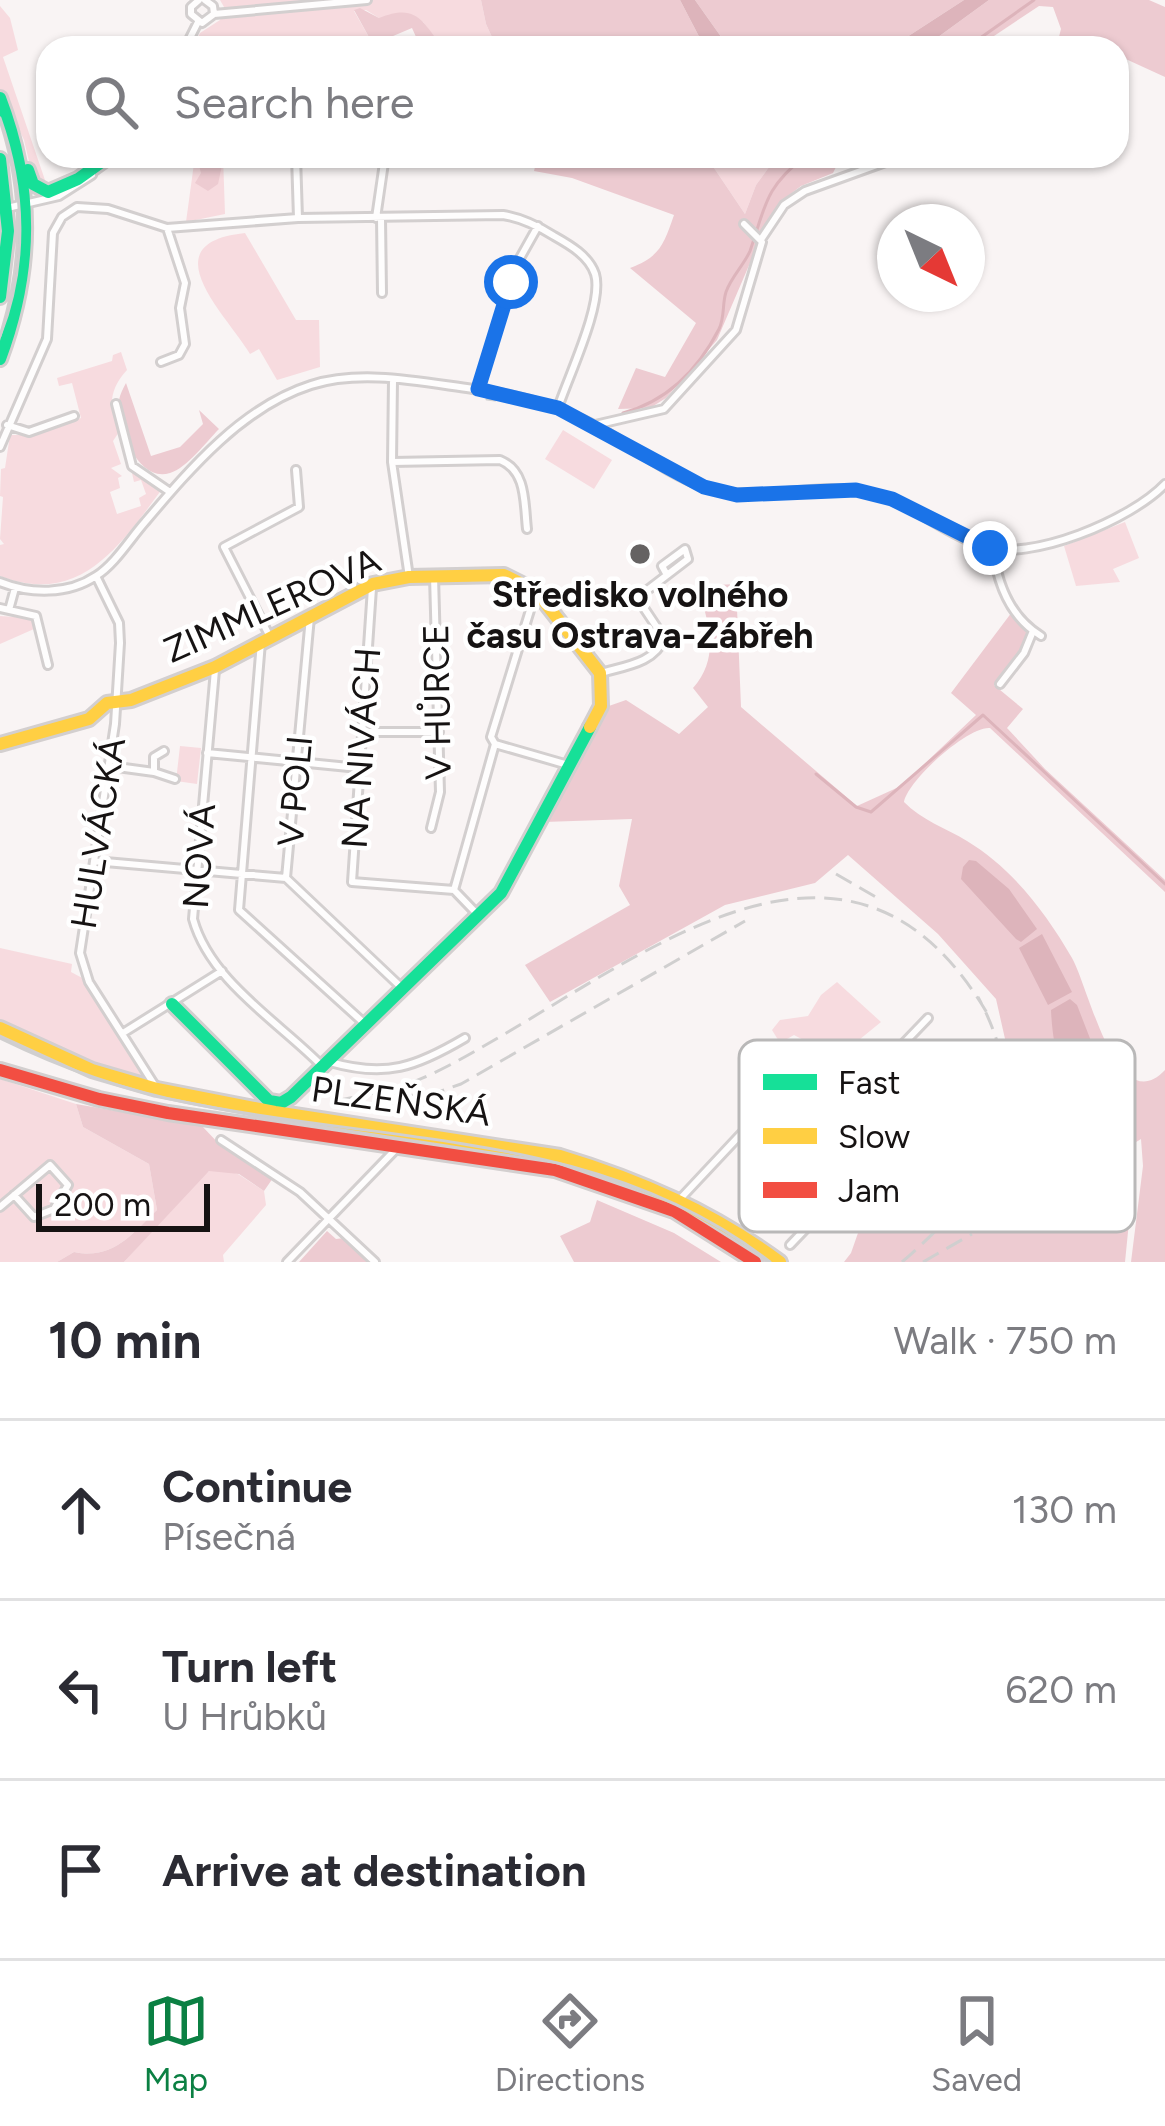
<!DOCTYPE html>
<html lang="en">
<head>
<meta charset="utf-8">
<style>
	:root { --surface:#fff; --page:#f2f2f3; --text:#2b2b33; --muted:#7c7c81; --line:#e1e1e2; --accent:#0b8043 }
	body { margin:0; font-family:Figtree,sans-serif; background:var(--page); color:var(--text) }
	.compass { position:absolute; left:877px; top:204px; width:108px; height:108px; border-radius:50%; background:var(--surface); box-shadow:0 3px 9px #0004; rotate:137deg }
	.scale { position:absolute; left:36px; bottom:30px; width:174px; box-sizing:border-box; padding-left:12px; border:6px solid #161313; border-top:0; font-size:33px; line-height:42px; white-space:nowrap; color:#161313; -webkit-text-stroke:9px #fff; paint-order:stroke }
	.stop { position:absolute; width:36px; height:36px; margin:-27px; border:9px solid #1a73e8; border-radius:50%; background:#fff }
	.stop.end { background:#1a73e8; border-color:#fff; box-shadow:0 3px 12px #0008 }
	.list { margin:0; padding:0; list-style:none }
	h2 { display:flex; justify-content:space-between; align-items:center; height:156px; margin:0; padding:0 48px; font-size:51px }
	h2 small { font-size:39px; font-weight:400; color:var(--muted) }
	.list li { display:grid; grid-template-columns:78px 1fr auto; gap:36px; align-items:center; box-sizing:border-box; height:180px; padding:0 48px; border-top:3px solid var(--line) }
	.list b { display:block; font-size:45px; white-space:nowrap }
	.list p { margin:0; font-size:39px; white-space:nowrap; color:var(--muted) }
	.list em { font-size:39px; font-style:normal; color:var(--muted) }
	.icon { flex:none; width:66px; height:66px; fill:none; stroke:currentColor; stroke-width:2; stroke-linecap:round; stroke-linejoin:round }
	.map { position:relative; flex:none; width:1165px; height:1262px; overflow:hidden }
	.search { position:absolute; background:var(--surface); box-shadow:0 3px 9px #0004; left:36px; right:36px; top:36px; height:132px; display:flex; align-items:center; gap:30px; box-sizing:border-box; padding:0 42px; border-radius:36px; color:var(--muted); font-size:45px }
	.sheet { height:696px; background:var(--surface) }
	nav { display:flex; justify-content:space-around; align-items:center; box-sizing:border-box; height:168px; border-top:3px solid var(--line); background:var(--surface); font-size:33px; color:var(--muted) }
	nav a { display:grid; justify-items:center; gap:6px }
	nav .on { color:var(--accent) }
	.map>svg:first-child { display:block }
</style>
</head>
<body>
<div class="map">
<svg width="1165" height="1262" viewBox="0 0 1165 1262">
	<rect width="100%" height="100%" fill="#f9f4f4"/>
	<path fill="#f7dbdf" d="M220 0H481L486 24 497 48H443L423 22 379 18 366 10 354 11 370 39 284 48H193L200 33 220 20 224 7Z
		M0 6 10 18 18 50 3 57 47 186 32 174 24 140 0 90Z
		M195 156H223L225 214 186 222Z
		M706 156H777L756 185 745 214Z
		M245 233 296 320H319L320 367 277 380 259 349 250 354C226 314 149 243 245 233Z
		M121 352 127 370C108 391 109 407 119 432L113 441 121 464 111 468 122 476 118 478 120 488 110 492 117 514 141 506 139 498 146 494 141 480 134 482 132 473 162 489C120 546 80 607 0 576V545L4 544 0 539 3 497 0 496 1 469 5 468 10 435H37L81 418 72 383 59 386 57 378 112 361 113 355Z
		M563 430 612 460 594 489 545 459Z
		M1125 522 1139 558 1113 569 1120 582 1076 586 1064 546Z
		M0 616 31 618 34 629 0 644Z
		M180 746 201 748 197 784 176 781Z
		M0 948 72 964 71 972 86 980 146 1078 98 1065 0 1020Z
		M837 982 881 1022 854 1044 838 1047 817 1073 799 1057 802 1053 813 1055 811 1044 794 1035 780 1043 772 1030 780 1020 808 1016 821 995Z
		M0 1079 76 1104 83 1127 149 1164 157 1210C131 1235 113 1260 74 1252L57 1262H0Z
		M224 1170 238 1174 264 1191 266 1205 223 1255 224 1262H124L201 1177 209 1171Z"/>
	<path fill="#edcbd1" d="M481 0H680L705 48H497L486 24Z
		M695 0H964L890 48H729Z
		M989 0H1149L1165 7V77L1117 55V48L1072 43 1070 48H1056L1061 29 1053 7 1039 6 976 48H923Z
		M360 8 379 18C416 3 422 20 443 48H421L412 28 386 39H370L354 10Z
		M210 156H224L218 184 208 191 195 183 201 173 198 162 207 161Z
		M484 156H551L558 160 706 156 745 214 756 185 777 156H823L821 160 836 167 833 173 801 186 780 202 768 221 717 340 666 398 650 408 618 409 636 368 665 377 696 323 630 268C660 257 664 244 674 215L572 178 534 171 536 163Z
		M126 383 151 456 180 447 203 424 199 410 219 429C206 442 187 468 170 473 138 484 116 426 119 400 120 394 123 389 126 383Z
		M736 584 741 707 857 806 901 786 976 715 951 693 1012 612 1028 631 1019 652 994 685 1023 709 1007 728 1045 769 1165 880V892L990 728C968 726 908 780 904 802 921 820 946 828 967 841 1012 868 1046 913 1072 958 1089 988 1117 1121 1165 1070V1262H1131L1143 1166 1141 1139 1133 1144 1135 1162 1125 1262H844L851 1253 865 1213 970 1107 942 1081 1008 1052 996 999 938 934 848 855 815 883 725 905 550 1002 525 965 630 905 619 886 632 819 544 822 606 707 626 700 679 734 708 707 693 688C721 656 708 623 698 586Z
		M76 1104 202 1126 221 1146 273 1178 264 1191 239 1174 209 1171 124 1262H57L74 1252C113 1260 131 1235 157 1210L149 1164 83 1127Z
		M597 1200 674 1233 721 1262H574L560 1236 590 1222Z
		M327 1231 336 1239 344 1238 368 1262H299Z"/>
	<path fill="#ddb4bb" d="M680 0H695L729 48H705Z
		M964 0H989L923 48H890Z
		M969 860 976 861 1009 889 1037 929 1021 942 1016 939 961 879 963 867Z
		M1042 934 1072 992 1048 1005 1019 948Z
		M1070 999 1077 1005 1098 1059C1093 1073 1077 1086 1062 1078 1056 1055 1052 1034 1051 1010Z"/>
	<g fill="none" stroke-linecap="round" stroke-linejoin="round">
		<path stroke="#ddb4bb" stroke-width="3" d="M966 48 1034 0
			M623 413C667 401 698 370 719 329 725 317 722 304 726 292 731 277 744 265 750 251 766 205 764 189 805 156
			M816 774 856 807 871 812 983 715 1165 884"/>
		<g stroke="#d3cfcf" stroke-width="12">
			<path id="street" d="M199 0 191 7V14L202 23 214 14 213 6 205 0
				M214 14 367 0
				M185 48 198 22
				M296 156 298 218
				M7 208 59 196 92 175
				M376 218 385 156
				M381 218 382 293
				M762 238 784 205 805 191 902 156
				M161 362 179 355 185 344 180 308 185 283 167 228
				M393 380 392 462 409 577
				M479 389 515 267 538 226
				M116 404 132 466 170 492
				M7 425 29 432 74 416
				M595 425 664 409 736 330 762 242 744 224
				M0 447 47 339 53 233 62 217 77 207 108 209 167 228 298 218 503 215C522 218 538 226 554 236 570 245 589 256 595 274 604 303 568 377 558 408
				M392 462 500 460C527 471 524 503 527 529
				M993 548C997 583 1010 617 1041 636
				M96 576 119 623 120 643 115 724 80 953 89 982 157 1089
				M0 582C30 594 68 595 96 576 115 564 130 539 145 522 190 469 242 407 311 385 362 369 421 382 473 389 516 394 556 405 594 425 631 445 665 473 705 487 755 504 807 483 858 491 913 500 936 530 982 546 1030 563 1132 519 1165 484
				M372 588 352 882 454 890
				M0 608 36 616 48 665
				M9 610 15 588
				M310 617 286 878 402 988
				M270 637 224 547 299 507 296 470
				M261 642 239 910 365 1024
				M215 670 193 919C210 981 279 1022 322 1066
				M601 673C625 666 655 663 664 638L640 602 641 595 688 559 685 549 662 566 667 575
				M1000 684 1024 653 1033 631
				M363 732H439
				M495 744 568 765
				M164 751 154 757V772L175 779
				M207 753 359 768
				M110 766 154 772
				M431 828 440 792 434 576
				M94 861 286 878
				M479 916 454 890 495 744 491 737 535 594
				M123 1033 222 971
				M778 1047 883 1148
				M330 1062C386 1078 416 1067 465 1038
				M221 1140 300 1192 375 1262
				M762 1191 928 1018
				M681 1198 801 1070
				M0 1207 50 1165 68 1185 54 1209 34 1217 14 1195
				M790 1245 941 1087
				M287 1262 397 1148"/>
		</g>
		<g stroke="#d3cfcf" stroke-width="18">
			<path id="fast" d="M0 98C34 187 33 270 0 359
				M0 159 8 231 0 297
				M28 170 33 184 48 192 78 179 110 156
				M172 1004 269 1101 281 1103 291 1097 501 893 590 727"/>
		</g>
		<g stroke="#d3cfcf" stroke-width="18">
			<path id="slow" d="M0 744 89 719 107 703 131 700 215 667 373 584 409 577 504 575 536 591 600 673 601 706 590 727
				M0 1028 92 1070 157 1089 275 1112 560 1156C640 1180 712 1212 780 1262"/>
		</g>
		<g stroke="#d3cfcf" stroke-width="18">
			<path id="jam" d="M0 1070 99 1099 168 1113 555 1170 674 1211 755 1262"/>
		</g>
		<use href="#street" stroke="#fefdfd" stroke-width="6"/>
		<use href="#fast" stroke="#16e098" stroke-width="12"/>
		<use href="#slow" stroke="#ffcf43" stroke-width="12"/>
		<use href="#jam" stroke="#f24e42" stroke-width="12"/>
		<path stroke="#d0cfcf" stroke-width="3" d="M0 118C25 189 28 265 0 336
			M487 399 495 400
			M0 1038C61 1068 123 1090 189 1103 389 1144 602 1131 770 1262"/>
		<path stroke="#d0cfcf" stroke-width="3" stroke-dasharray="18 9" stroke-linecap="butt" d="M836 874 881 900
			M384 1091C429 1080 468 1055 508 1032 666 939 857 793 987 1013
			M400 1097 432 1094 461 1084 745 921
			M335 1101 398 1088
			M902 1262C990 1186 1039 1110 978 997
			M923 1262 972 1234"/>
	</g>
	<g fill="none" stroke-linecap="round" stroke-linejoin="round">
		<path stroke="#1a73e8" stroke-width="15" d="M511 282 478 389 558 408 704 487 737 495 856 490 892 499 990 548"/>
	</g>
	<circle fill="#656262" stroke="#fff" stroke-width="4.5" cx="640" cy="554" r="12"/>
	<g text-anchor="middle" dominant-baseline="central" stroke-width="9" stroke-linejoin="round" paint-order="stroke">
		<g font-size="36" font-weight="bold" fill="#161313" stroke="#fff">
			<text x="640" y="594">Středisko volného<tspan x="640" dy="41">času Ostrava-Zábřeh</tspan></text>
		</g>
		<g font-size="36" fill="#161313" stroke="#fff">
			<text transform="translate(272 605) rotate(-24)">ZIMMLEROVA</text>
			<text transform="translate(437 702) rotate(-91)">V HŮRCE</text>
			<text transform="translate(361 748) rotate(-86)">NA NIVÁCH</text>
			<text transform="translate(295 791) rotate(-85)">V POLI</text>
			<text transform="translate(98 833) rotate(-81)">HULVÁCKÁ</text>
			<text transform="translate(199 856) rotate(-86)">NOVÁ</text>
			<text transform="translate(401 1101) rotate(8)">PLZEŇSKÁ</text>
		</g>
	</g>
	<rect x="739" y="1040" width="396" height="192" rx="18" fill="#fff" stroke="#b9b8b8" stroke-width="3"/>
	<rect x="763" y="1074" width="54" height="16" fill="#16e098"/>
	<rect x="763" y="1128" width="54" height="16" fill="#ffcf43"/>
	<rect x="763" y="1182" width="54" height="16" fill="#f24e42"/>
	<g font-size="33" fill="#161313">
		<text x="838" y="1094">Fast</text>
		<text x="838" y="1148">Slow</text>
		<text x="838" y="1202">Jam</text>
	</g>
</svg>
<svg class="compass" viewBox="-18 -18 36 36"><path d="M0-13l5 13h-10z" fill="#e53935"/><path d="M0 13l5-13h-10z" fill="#7c7c81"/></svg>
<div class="scale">200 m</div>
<div class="stop" style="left:511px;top:282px"></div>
<div class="stop end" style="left:990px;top:548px"></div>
<div class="search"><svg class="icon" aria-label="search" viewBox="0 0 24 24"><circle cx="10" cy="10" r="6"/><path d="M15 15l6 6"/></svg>Search here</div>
</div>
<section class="sheet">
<h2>10 min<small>Walk · 750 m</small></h2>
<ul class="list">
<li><svg class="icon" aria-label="ahead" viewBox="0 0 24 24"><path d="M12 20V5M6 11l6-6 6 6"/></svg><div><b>Continue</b><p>Písečná</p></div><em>130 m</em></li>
<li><svg class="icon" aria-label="left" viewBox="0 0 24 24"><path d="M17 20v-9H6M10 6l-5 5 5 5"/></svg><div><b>Turn left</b><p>U Hrůbků</p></div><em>620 m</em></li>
<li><svg class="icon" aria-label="arrive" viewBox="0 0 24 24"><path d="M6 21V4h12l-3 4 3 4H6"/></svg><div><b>Arrive at destination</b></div></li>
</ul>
</section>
<nav>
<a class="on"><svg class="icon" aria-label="map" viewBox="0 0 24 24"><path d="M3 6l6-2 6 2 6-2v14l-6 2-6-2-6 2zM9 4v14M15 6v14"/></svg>Map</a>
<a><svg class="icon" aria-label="directions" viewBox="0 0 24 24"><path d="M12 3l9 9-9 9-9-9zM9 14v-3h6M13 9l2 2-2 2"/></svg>Directions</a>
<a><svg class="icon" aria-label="saved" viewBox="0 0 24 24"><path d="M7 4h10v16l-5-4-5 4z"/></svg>Saved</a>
</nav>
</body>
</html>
